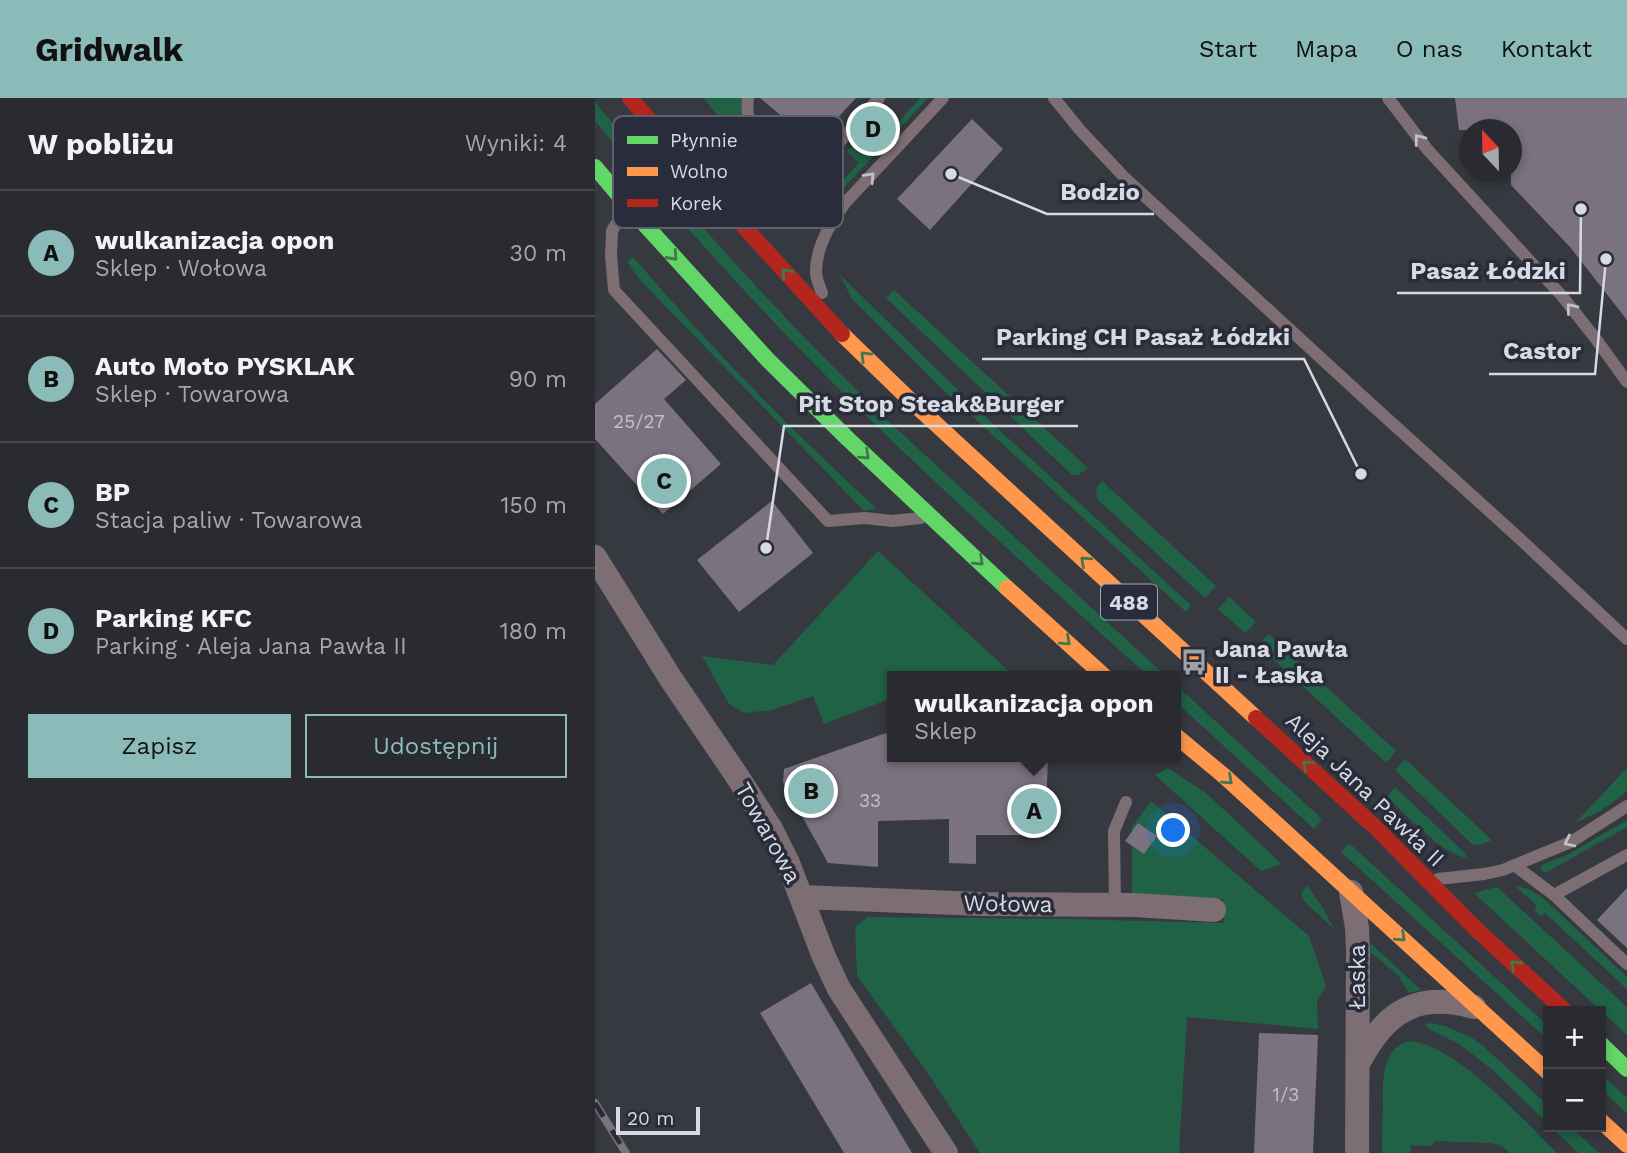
<!DOCTYPE html>
<html lang="pl">
<head>
<meta charset="utf-8">
<style>
	:root { --surface:#292b30; --page:#35373c; --text:#f1f3f6; --muted:#a5a7ab; --line:#45474c; --accent:#8bbbb9 }
	body { margin:0; font-family:"Work Sans",sans-serif; background:var(--page); color:var(--text) }
	.controls { position:absolute; right:21px; bottom:21px; display:grid; overflow:hidden; border-radius:0px; box-shadow:0 4px 10px #0003 }
	.controls button { width:63px; height:63px; display:grid; place-items:center; padding:0; border:0; border-bottom:2px solid var(--line); background:var(--surface); color:var(--text); font:35px sans-serif }
	.compass { position:absolute; left:864px; top:21px; width:63px; height:63px; border-radius:50%; background:var(--surface); box-shadow:0 4px 10px #0003; rotate:338deg }
	.scale { position:absolute; left:21px; bottom:18px; width:84px; box-sizing:border-box; padding-left:7px; border:4px solid #d8dae3; border-top:0; font-size:19px; line-height:24px; white-space:nowrap; color:#d8dae3; -webkit-text-stroke:5px #292c3a; paint-order:stroke }
	.you { position:absolute; left:579px; top:733px; width:24px; height:24px; margin:-18px; border:5px solid #fff; border-radius:50%; background:#1a73e8; box-shadow:0 0 0 10px #1a73e833 }
	.badge { display:grid; place-items:center; width:46px; height:46px; border-radius:50%; background:var(--accent); color:#111; font-size:23px; font-weight:700 }
	.pin { position:absolute; translate:-50% -50%; border:4px solid #fff; box-shadow:0 2px 7px #0006 }
	.popup { position:absolute; left:292px; top:573px; width:294px; height:91px; box-sizing:border-box; display:grid; place-content:center; border-radius:0px; background:var(--surface); filter:drop-shadow(0 2px 5px #0005); font-size:23px; white-space:nowrap; color:var(--muted) }
	.popup b { font-size:26px; color:var(--text) }
	.popup::after { content:''; position:absolute; left:50%; top:100%; margin-left:-14px; border:14px solid transparent; border-top-color:var(--surface) }
	.list { margin:0; padding:0; list-style:none }
	h2 { display:flex; justify-content:space-between; align-items:center; height:91px; margin:0; padding:0 28px; font-size:30px }
	h2 small { font-size:23px; font-weight:400; color:var(--muted) }
	.list li { display:grid; grid-template-columns:46px 1fr auto; gap:21px; align-items:center; box-sizing:border-box; height:126px; padding:0 28px; border-top:2px solid var(--line) }
	.list b { display:block; font-size:26px; white-space:nowrap }
	.list p { margin:0; font-size:23px; white-space:nowrap; color:var(--muted) }
	.list em { font-size:23px; font-style:normal; color:var(--muted) }
	.actions { display:flex; gap:14px; padding:21px 28px }
	.actions a { flex:1; padding:16px 0; border:2px solid var(--accent); border-radius:0px; text-align:center; font-size:24px; color:var(--accent) }
	.actions .main { background:var(--accent); color:#111 }
	.map { position:relative; flex:none; width:1032px; height:1055px; overflow:hidden }
	header { display:flex; align-items:center; gap:42px; box-sizing:border-box; height:98px; padding:0 35px; background:var(--accent); color:#111 }
	header strong { font-size:33px }
	nav { display:flex; gap:38px; margin-inline-start:auto; font-size:24px }
	main { display:flex }
	aside { flex:1; background:var(--surface) }
	.map>svg:first-child { display:block }
</style>
</head>
<body>
<header>
<strong>Gridwalk</strong>
<nav><a>Start</a><a>Mapa</a><a>O nas</a><a>Kontakt</a></nav>
</header>
<main>
<aside>
<h2>W pobliżu<small>Wyniki: 4</small></h2>
<ul class="list">
<li><span class="badge">A</span><div><b>wulkanizacja opon</b><p>Sklep · Wołowa</p></div><em>30 m</em></li>
<li><span class="badge">B</span><div><b>Auto Moto PYSKLAK</b><p>Sklep · Towarowa</p></div><em>90 m</em></li>
<li><span class="badge">C</span><div><b>BP</b><p>Stacja paliw · Towarowa</p></div><em>150 m</em></li>
<li><span class="badge">D</span><div><b>Parking KFC</b><p>Parking · Aleja Jana Pawła II</p></div><em>180 m</em></li>
</ul>
<div class="actions"><a class="main">Zapisz</a><a>Udostępnij</a></div>
</aside>
<div class="map">
<svg width="1032" height="1055" viewBox="0 0 1032 1055">
	<rect width="100%" height="100%" fill="#373940"/>
	<path fill="#1f6246" d="M108 0H146C147 28 148 58 177 72 183 75 191 77 198 80V90L191 96Z
		M325 0H333L240 99 222 128 197 102 220 77 236 72 249 81 264 65 252 53 259 46 278 52Z
		M0 4C96 119 196 231 305 334L571 578H553C447 482 340 387 239 286 159 206 84 122 11 36L0 23Z
		M38 159C114 247 195 332 281 410L280 411 269 413 46 183 32 164Z
		M245 177 402 330 596 507 591 514 344 288 257 201Z
		M299 192 493 370 483 377H477L291 200Z
		M507 383 621 488 610 500 502 401 501 390Z
		M283 453 413 572V578H297V600L229 626 218 598 177 612 149 615 134 606 107 558 178 567Z
		M634 499 661 524 650 535 623 511Z
		M674 536 801 653 791 665 663 547Z
		M581 587 727 721 719 731 581 604Z
		M810 661 897 742 885 747 877 746 800 672Z
		M573 670 611 695 687 766 666 773 560 677Z
		M1032 670V692C1019 706 998 718 981 724Z
		M800 689 870 755 872 760C845 755 813 718 792 699Z
		M556 703 714 838 731 888 722 902 723 931 592 919 584 1055H385L332 974 262 878 260 829 273 819 472 821 629 825 628 801 537 795V729Z
		M1032 722V729L952 774H948L945 770 949 766 972 757Z
		M754 745 953 928V942L746 754Z
		M712 787 728 810 739 831 709 803 706 796Z
		M919 787 933 791 947 799 1032 879V891L950 815 945 818 939 812 942 808Z
		M902 789 1032 909V937L880 796 882 794Z
		M775 845 826 892 814 895 803 877 776 855Z
		M837 925 850 928 876 939 888 948 953 1007V1026L900 974 880 958 864 946 834 931 830 926Z
		M814 943C861 946 929 1023 962 1055H915L905 1047 895 1045 840 1043 839 1046 836 1048 816 1047 815 1055H787C787 1040 787 1025 788 1010 788 986 785 951 814 943Z
		M1006 976 1032 1000V1016L1006 991Z
		M956 1029H976L1004 1055H984Z"/>
	<path fill="#7b727f" d="M165 0H261L224 40 202 20 196 26Z
		M860 0H1032V222L975 149 916 87V32H864Z
		M377 21 408 51 335 132 302 101Z
		M62 251 91 282 69 301 126 366 68 416 0 341V306Z
		M177 403 218 455 144 514 102 462Z
		M291 635 294 644H297V659H453L450 737H381V766L354 765V721L283 723V769L233 765 188 684 189 671Z
		M543 725 562 738 549 756 530 743Z
		M1032 790V850L1002 822Z
		M216 885 317 1055H249L165 915Z
		M664 935 723 937 718 1055H659Z"/>
	<g fill="none" stroke-linecap="round" stroke-linejoin="round">
		<path stroke="#7c6e73" stroke-width="12" d="M153 0C150 22 159 49 179 62 185 66 194 68 201 70L228 59 240 49 284 0
			M459 0 485 32 530 80 777 307 924 440 1032 541
			M793 0 832 51 967 198 1001 241 1032 284
			M30 111 17 133 16 158 19 192 233 423 270 420 297 423 326 420
			M227 195C225 189 221 181 221 174 221 148 236 124 251 104L348 0
			M919 767 959 797 1032 866
			M843 781 889 776 908 772 976 744 1032 708
			M959 797 1032 757
			M520 806 519 733 531 704"/>
		<path stroke="#7c6e73" stroke-width="24" d="M0 459 76 581 142 678 176 731 193 765 229 859 244 891 351 1055
			M756 794 762 830 763 852 762 1055
			M207 799 386 806 540 807 619 812
			M764 964C790 914 822 893 879 909"/>
		<path stroke="#63d668" stroke-width="16" d="M0 69 33 108 173 262 253 341 412 490
			M1006 946 1032 971"/>
		<path stroke="#ff974d" stroke-width="16" d="M247 236 317 304 661 620
			M412 490 509 578
			M581 638 628 677 953 974
			M1006 1023 1032 1047"/>
		<path stroke="#b3261e" stroke-width="16" d="M35 0 121 98 247 236
			M661 620 781 730 880 830 970 913"/>
		<g stroke="#797478" stroke-width="8">
			<path id="rail" d="M0 1005 31 1055"/>
		</g>
		<use href="#rail" stroke="#292c3a" stroke-width="5" stroke-dasharray="16" stroke-linecap="butt"/>
	</g>
	<defs><path id="oneway-chevron" d="M-2-3.5L2.5 0L-2 3.5" fill="none" stroke-width="1.6" stroke-linecap="round" stroke-linejoin="round" transform="scale(1.75)"/></defs>
	<g stroke="#c1bfc7">
		<use href="#oneway-chevron" transform="translate(824 41) rotate(-127)"/>
		<use href="#oneway-chevron" transform="translate(275 79) rotate(-47)"/>
		<use href="#oneway-chevron" transform="translate(976 210) rotate(-129)"/>
		<use href="#oneway-chevron" transform="translate(974 744) rotate(154)"/>
	</g>
	<g stroke="#43784f">
		<use href="#oneway-chevron" transform="translate(78 158) rotate(48)"/>
		<use href="#oneway-chevron" transform="translate(191 175) rotate(-132)"/>
		<use href="#oneway-chevron" transform="translate(270 258) rotate(-135)"/>
		<use href="#oneway-chevron" transform="translate(270 357) rotate(43)"/>
		<use href="#oneway-chevron" transform="translate(384 463) rotate(43)"/>
		<use href="#oneway-chevron" transform="translate(490 463) rotate(-137)"/>
		<use href="#oneway-chevron" transform="translate(471 543) rotate(42)"/>
		<use href="#oneway-chevron" transform="translate(712 667) rotate(-138)"/>
		<use href="#oneway-chevron" transform="translate(633 682) rotate(42)"/>
		<use href="#oneway-chevron" transform="translate(806 839) rotate(43)"/>
		<use href="#oneway-chevron" transform="translate(920 867) rotate(-137)"/>
	</g>
	<defs>
		<g id="bus-bare" transform="scale(2.1)"><path d="M-5-6H5V4H4V6H2V4H-2V6H-4V4H-5ZM-3.5-4V0h7V-4ZM-3.5 1.2v1.5H-2V1.2ZM2 1.2v1.5H3.5V1.2Z" fill="#a0a2aa" stroke="#292c3a" stroke-width="2.5" paint-order="stroke"/></g>
	</defs>
	<g fill-rule="evenodd">
		<use href="#bus-bare" x="599" y="564"/>
	</g>
	<g text-anchor="middle" dominant-baseline="central" stroke-width="7" stroke-linejoin="round" paint-order="stroke">
		<g font-size="19" fill="#c1c0ca">
			<text x="44" y="323">25/27</text>
			<text x="275" y="702">33</text>
			<text x="691" y="996">1/3</text>
		</g>
		<rect fill="#292c3a" stroke="#a4a6b0" stroke-width="2" x="506" y="486.5" width="56" height="35" rx="5"/>
		<g font-size="21" font-weight="bold" fill="#d8dae3">
			<text x="534" y="504">488</text>
		</g>
		<g font-size="23" font-weight="bold" fill="#d8dae3" stroke="#292c3a" text-anchor="start">
			<text x="620" y="551">Jana Pawła<tspan x="620" dy="26">II - Łaska</tspan></text>
		</g>
		<g font-size="23" fill="#d8dae3" stroke="#292c3a">
			<text transform="translate(770 692) rotate(44)">Aleja Jana Pawła II</text>
			<text transform="translate(173 735) rotate(61)">Towarowa</text>
			<text transform="translate(413 806) rotate(1)">Wołowa</text>
			<text transform="translate(762 879) rotate(-90)">Łaska</text>
		</g>
	</g>
	<rect x="18" y="18" width="230" height="112" rx="10" fill="#292c3a" stroke="#5e606d" stroke-width="2"/>
	<rect x="32" y="38" width="31" height="8" fill="#63d668"/>
	<rect x="32" y="69" width="31" height="9" fill="#ff974d"/>
	<rect x="32" y="101" width="31" height="8" fill="#b3261e"/>
	<g font-size="19" fill="#d8dae3">
		<text x="75" y="49">Płynnie</text>
		<text x="75" y="80">Wolno</text>
		<text x="75" y="112">Korek</text>
	</g>
	<path fill="none" stroke="#d8dae3" stroke-width="2.5" d="M356 76L452 116H559M986 111L985 195H802M766 376L709 261H387M1011 161L1000 276H894M171 450L189 328H483"/>
	<g fill="#d8dae3" stroke="#292c3a" stroke-width="2.5">
		<circle cx="356" cy="76" r="7"/>
		<circle cx="986" cy="111" r="7"/>
		<circle cx="766" cy="376" r="7"/>
		<circle cx="1011" cy="161" r="7"/>
		<circle cx="171" cy="450" r="7"/>
	</g>
	<g font-size="24" text-anchor="middle" font-weight="bold" fill="#d8dae3" stroke="#292c3a" stroke-width="7" stroke-linejoin="round" paint-order="stroke">
		<text x="505" y="102">Bodzio</text>
		<text x="893" y="181">Pasaż Łódzki</text>
		<text x="548" y="247">Parking CH Pasaż Łódzki</text>
		<text x="947" y="261">Castor</text>
		<text x="336" y="314">Pit Stop Steak&amp;Burger</text>
	</g>
</svg>
<div class="controls">
<button>+</button>
<button>−</button>
</div>
<svg class="compass" viewBox="-18 -18 36 36"><path d="M0-13l5 13h-10z" fill="#e53935"/><path d="M0 13l5-13h-10z" fill="#a5a7ab"/></svg>
<div class="scale">20 m</div>
<div class="you"></div>
<div class="pin badge" style="left:439px;top:713px">A</div>
<div class="popup"><b>wulkanizacja opon</b>Sklep</div>
<div class="pin badge" style="left:216px;top:693px">B</div>
<div class="pin badge" style="left:69px;top:383px">C</div>
<div class="pin badge" style="left:278px;top:31px">D</div>
</div>
</main>
</body>
</html>
